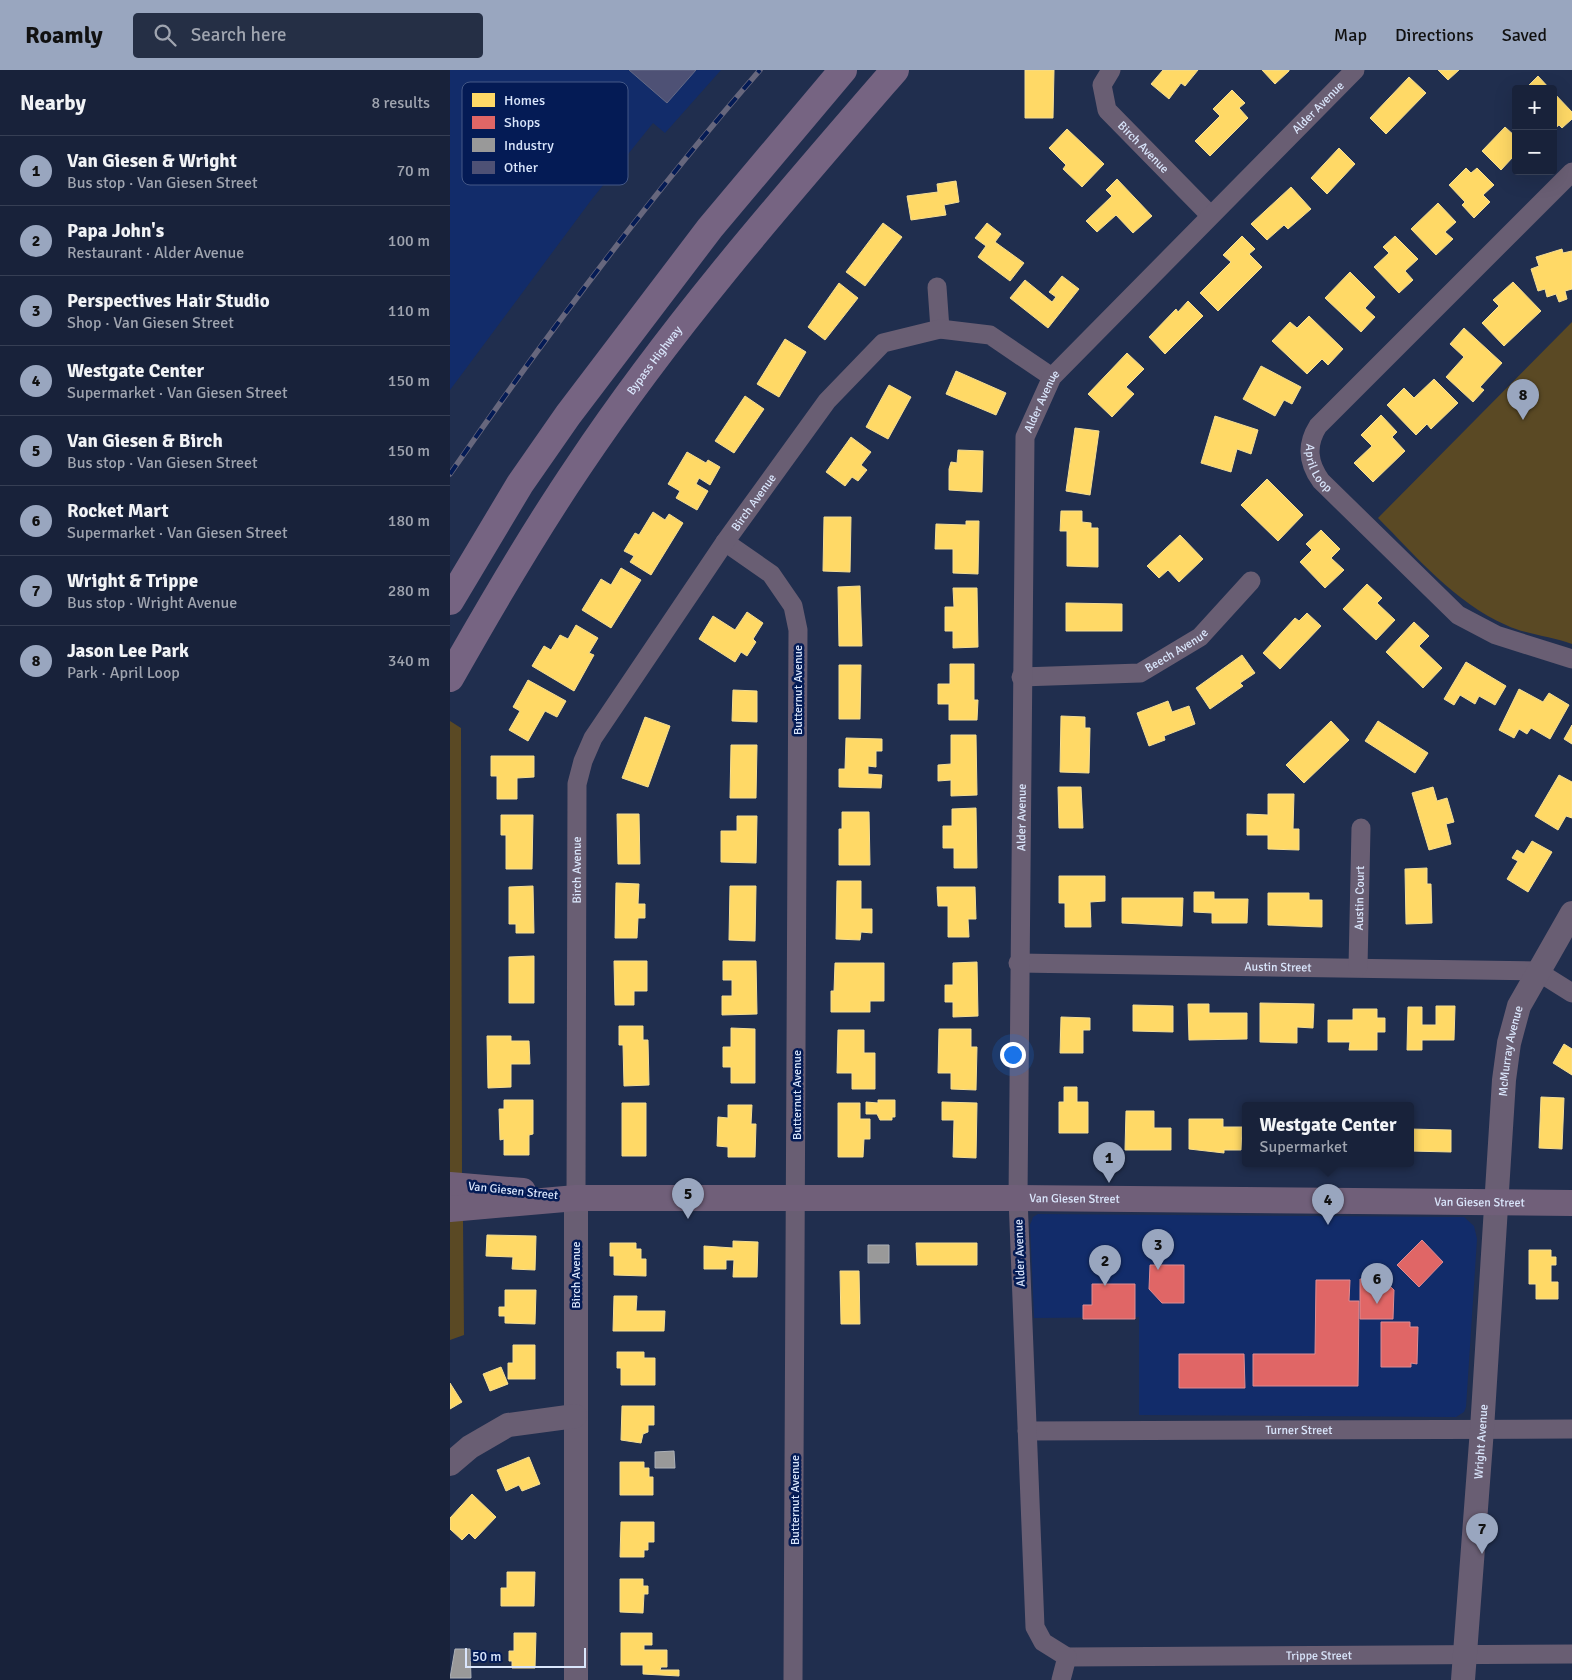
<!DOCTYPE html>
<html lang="en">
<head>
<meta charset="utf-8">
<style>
	:root { --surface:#18223a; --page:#252f45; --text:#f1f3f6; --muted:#9fa4af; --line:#363f54; --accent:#99a6bf }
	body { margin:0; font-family:Signika,sans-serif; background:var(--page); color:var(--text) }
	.controls { position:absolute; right:15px; top:15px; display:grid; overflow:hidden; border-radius:5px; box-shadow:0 5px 20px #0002 }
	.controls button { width:45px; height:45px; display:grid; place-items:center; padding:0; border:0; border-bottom:1px solid var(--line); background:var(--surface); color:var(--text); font:25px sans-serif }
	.scale { position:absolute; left:15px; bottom:12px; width:121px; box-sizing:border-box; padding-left:5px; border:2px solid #dae6fc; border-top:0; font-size:14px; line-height:18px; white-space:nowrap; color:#dae6fc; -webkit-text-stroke:4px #041b55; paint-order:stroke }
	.you { position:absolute; left:562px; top:984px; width:18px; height:18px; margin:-12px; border:4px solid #fff; border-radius:50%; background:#1a73e8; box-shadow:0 0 0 8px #1a73e833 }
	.badge { display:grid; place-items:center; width:32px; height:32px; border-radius:50%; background:var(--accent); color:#111; font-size:16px; font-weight:700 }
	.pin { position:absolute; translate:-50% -41px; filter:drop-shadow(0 1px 2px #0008) }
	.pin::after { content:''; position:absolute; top:26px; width:18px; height:15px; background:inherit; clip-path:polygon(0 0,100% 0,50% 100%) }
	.popup { position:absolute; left:792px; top:1032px; width:172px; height:65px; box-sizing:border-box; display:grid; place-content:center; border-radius:5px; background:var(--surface); filter:drop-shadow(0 1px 4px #0005); font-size:16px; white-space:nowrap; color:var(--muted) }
	.popup b { font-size:19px; color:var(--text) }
	.popup::after { content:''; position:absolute; left:50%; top:100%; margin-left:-10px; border:10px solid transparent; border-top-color:var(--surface) }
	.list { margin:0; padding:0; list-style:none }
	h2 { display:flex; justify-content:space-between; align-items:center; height:65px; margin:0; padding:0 20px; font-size:21px }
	h2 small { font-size:16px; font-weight:400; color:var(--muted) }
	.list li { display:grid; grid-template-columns:32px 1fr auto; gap:15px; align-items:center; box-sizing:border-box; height:70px; padding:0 20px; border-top:1px solid var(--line) }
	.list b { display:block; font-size:19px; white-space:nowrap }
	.list p { margin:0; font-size:16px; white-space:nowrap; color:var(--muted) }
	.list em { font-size:16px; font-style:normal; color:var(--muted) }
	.icon { flex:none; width:28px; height:28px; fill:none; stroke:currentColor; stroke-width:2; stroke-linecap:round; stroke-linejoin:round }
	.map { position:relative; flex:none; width:1122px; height:1610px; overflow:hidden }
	header { display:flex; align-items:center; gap:30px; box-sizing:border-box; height:70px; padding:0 25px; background:var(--accent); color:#111 }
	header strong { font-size:24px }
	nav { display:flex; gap:28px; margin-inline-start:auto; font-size:18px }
	.search { width:350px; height:45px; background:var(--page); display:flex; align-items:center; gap:12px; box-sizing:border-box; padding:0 18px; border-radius:5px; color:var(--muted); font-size:19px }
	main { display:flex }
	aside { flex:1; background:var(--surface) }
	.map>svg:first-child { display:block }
</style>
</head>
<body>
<header>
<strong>Roamly</strong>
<div class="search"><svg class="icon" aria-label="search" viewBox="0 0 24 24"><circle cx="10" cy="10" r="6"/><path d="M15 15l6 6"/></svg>Search here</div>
<nav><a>Map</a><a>Directions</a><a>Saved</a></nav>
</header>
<main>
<aside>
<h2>Nearby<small>8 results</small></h2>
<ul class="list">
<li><span class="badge">1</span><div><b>Van Giesen &amp; Wright</b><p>Bus stop · Van Giesen Street</p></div><em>70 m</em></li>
<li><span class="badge">2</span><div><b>Papa John's</b><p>Restaurant · Alder Avenue</p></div><em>100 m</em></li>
<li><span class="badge">3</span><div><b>Perspectives Hair Studio</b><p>Shop · Van Giesen Street</p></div><em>110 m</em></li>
<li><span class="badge">4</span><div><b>Westgate Center</b><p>Supermarket · Van Giesen Street</p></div><em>150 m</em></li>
<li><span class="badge">5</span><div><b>Van Giesen &amp; Birch</b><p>Bus stop · Van Giesen Street</p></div><em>150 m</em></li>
<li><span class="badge">6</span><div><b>Rocket Mart</b><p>Supermarket · Van Giesen Street</p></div><em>180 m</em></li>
<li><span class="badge">7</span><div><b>Wright &amp; Trippe</b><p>Bus stop · Wright Avenue</p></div><em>280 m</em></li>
<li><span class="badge">8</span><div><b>Jason Lee Park</b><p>Park · April Loop</p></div><em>340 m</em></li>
</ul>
</aside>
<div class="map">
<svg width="1122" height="1610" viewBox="0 0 1122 1610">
	<rect width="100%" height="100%" fill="#202e4e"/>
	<path fill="#122c6a" d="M0 0H271L215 63 203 53 142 129 0 320Z
		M588 1144 1014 1147 1024 1156 1027 1169 1016 1337 1014 1342 1006 1347 689 1345V1247L584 1248 580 1155 583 1147Z"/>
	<path fill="#5a4924" d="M1122 252V574C1101 566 1077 565 1056 555 1004 532 967 487 928 448Z
		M0 651 11 658 12 1106 0 1105Z
		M0 1145 13 1151 14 1265 0 1270Z"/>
	<path fill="#ffd966" stroke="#f4dd93" d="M575 0H604L603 48H575Z
		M713 0H748L735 16 731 13 719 29 701 14Z
		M812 0H839V1L825 14Z
		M988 0H1009L998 10Z
		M1088 6 1100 19H1075Z
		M959 7 976 23 936 64 920 48Z
		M782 20 795 33 789 38 798 48 760 86 745 71 770 46 763 39Z
		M1103 22 1122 42V49L1112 58 1109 55 1103 60Z
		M1055 57 1066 67V90L1063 87 1051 100 1032 81Z
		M617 59 654 94 632 117 613 99 616 95 599 78Z
		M889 78 905 94 877 124 861 108Z
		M1016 98 1021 103 1027 98 1044 115 1033 125 1040 132 1024 148 1012 135 1015 132 999 115Z
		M667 109 702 146 683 163 666 145 647 162 636 151 662 126 656 120Z
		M506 111 509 132 494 135 496 145 461 150 457 126 488 122 487 114Z
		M841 117 861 139 838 159 834 155 817 170 801 154Z
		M988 133 1006 152 995 162 1003 169 986 185 961 159Z
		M433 153 452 167 415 216 396 202Z
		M537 153 551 164 545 172 574 193 560 211 528 187 536 176 525 168Z
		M792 166 805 179 799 184 812 197 768 241 750 223 781 192 773 185Z
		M945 166 968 189 955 201 963 210 949 223 924 197 939 183 933 177Z
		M1112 179 1113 183 1122 181V219L1115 221 1117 229 1109 232 1106 224 1097 227 1095 219 1088 221 1081 199 1089 196 1086 187Z
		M900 202 925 227 915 238 925 247 911 262 875 228Z
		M612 206 629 219 598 258 560 228 575 210 602 232 606 227 599 222Z
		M1063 212 1091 241 1054 276 1032 253 1049 236 1043 230Z
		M389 213 408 228 375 270 358 257Z
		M738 231 753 246 715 284 699 267 726 239 728 242Z
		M859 246 893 279 878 295 872 289 857 304 822 271 840 252 847 258Z
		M1014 258 1052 293 1030 317 1034 320 1023 332 996 307 1014 287 1000 274Z
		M335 269 356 282 329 327 307 314Z
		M677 283 694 299 676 317 684 324 662 347 638 324Z
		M811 296 851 317 842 334 834 330 825 346 793 329Z
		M506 301 556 323 546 345 496 324Z
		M984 309 1008 333 981 359 977 354 966 365 937 335 954 318 964 328Z
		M439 315 461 327 438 369 416 357Z
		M295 326 314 339 284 383 265 371Z
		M931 345 947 362 942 367 955 381 923 412 904 393 922 376 911 365Z
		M765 346 808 360 801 384 787 379 781 402 751 393Z
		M625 358 649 361 640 425 616 421Z
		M401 367 421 382 411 395 417 400 408 411 402 407 395 416 376 402Z
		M508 380 533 381 532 422 499 420V399L501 392 507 393Z
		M237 382 256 393 258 390 270 397 260 415 249 408 246 414 258 421 247 440 226 428 230 421 218 414Z
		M817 409 853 445 828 471 791 435Z
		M611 441H632V452L641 453V458H648V497L617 496V461H610Z
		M203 442 215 450 219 444 233 453 201 505 180 492 184 486 174 481 185 463 189 465Z
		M374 447H401L400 502 373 501Z
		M516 451H529L528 504 503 503V479H485L486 454 516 455Z
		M871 460 890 479 881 488 894 500 875 518 850 492 862 480 856 474Z
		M730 465 753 489 729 512 718 500 709 508 697 496Z
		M171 498 191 510 161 558 132 540 151 509 161 515Z
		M917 514 932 528 927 533 945 550 926 570 893 539Z
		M410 516 412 576H389L388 517Z
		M503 518H527L528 577 503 578V561H495V537H504Z
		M616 533 672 534V561H616Z
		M297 542 313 553 303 569 306 572 297 586 291 582 285 592 249 569 263 546 285 560Z
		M857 543 871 556 830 599 813 583 845 548 849 551Z
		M964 552 979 566 969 576 992 598 973 618 936 582Z
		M126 555 148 568 139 583 144 585 124 621 82 596 94 576 101 580 110 565 118 569Z
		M792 585 805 603 790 613 793 616 760 639 746 618Z
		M1016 592 1056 616 1045 635 1029 626 1025 634 1010 625 1004 635 994 629Z
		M500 594H524V630H528L527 650H499V634H488V614H500Z
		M389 595H411L410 649H389Z
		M78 610 116 631 107 647 95 641 78 671 59 660 70 641 63 637Z
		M1069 619 1093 632 1099 623 1119 635 1100 669 1081 658 1077 664 1069 659 1064 668 1049 660Z
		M283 620 307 621V652L282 651Z
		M718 631 722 642 739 636 745 654 714 666 715 670 699 676 687 643Z
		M611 646 635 647V658H640L639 703 610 702Z
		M195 647 220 656 198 717 172 708Z
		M881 651 899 670 854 713 836 695Z
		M928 651 978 683 965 703 915 671Z
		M1122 655V674L1114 669Z
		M501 665H526L527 725 501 726V710L488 711V695L501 694Z
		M396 668 432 669V681H426V697L418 696V704L432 705 431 718 389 717V699H395Z
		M281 675H307L306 728H280Z
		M41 686H84V707L67 708V729H47V706H41Z
		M1109 705 1122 712V748L1116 746 1108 760 1085 746Z
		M608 717H631L633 758H609Z
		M983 717 987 731 997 728 1004 752 996 754 1001 774 979 780 962 723Z
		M818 724H844L843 759H849V780L818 779V765H797V744L818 745Z
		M526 738 527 798H504V778H493V756H502V739Z
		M392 742H419L420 795H389V759H392Z
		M167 744H189L190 794H168Z
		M51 745H83L82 799H56V765H51Z
		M287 746H307L306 793 271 792V761H287Z
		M1082 771 1102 782 1078 822 1057 809 1068 791 1062 788 1067 780 1074 784Z
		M977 798V814H981L982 853 956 854 955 799Z
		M609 806H655V831L640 832 641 857H615V833H609Z
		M387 811H411V839H422V863L411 862 410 870 386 869Z
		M166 813 189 814 188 834H195V848H188L187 868H165Z
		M83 816 84 863H66V854H59V817Z
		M280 816H306L305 871 279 870Z
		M487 817H525L526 849H518L519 867H498V836H488Z
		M744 822H764V829H798L797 853H762V843L744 842Z
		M818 823H859V830H872V857L818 855Z
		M672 828H733L732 856 672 853Z
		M84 886V933H59V887Z
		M164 891H197V921H184V935H165Z
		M273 891H306L307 944 272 945V926H282V910H273Z
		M527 892 528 946 503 947V932H495V915H503V893Z
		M385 893H434V931H420V942H381V921H384Z
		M810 933 864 934 863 958 847 957V973L810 972Z
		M738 934H759V943H797V969L739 970Z
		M683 935 723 936V962L683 961Z
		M986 936H1005L1004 970H972V980H957L958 937H972V955H986Z
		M903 939H927V948H935V962H927V980H899L900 972H878V950H903Z
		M611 947 640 948V960H633V983H610Z
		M169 956H193V970H198L199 1015 174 1016 173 975H169Z
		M281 958 305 959V1013H281V997H273V977H281Z
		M489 959H521V977H527L526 1020 501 1019V1003H488Z
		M388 960H414V983H425V1019H402V1003H387Z
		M37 966H61V971H79L80 994H61V1017L38 1018Z
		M1114 974 1122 979V1005L1103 993Z
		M614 1017H627V1032H638V1063H609V1032H614Z
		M1091 1027 1114 1028 1112 1079 1089 1078Z
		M54 1030H83V1064L79 1065V1085H54V1069L50 1070 49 1039H54Z
		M428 1030H445V1047H442V1050H430L427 1044H416V1032L428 1033Z
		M492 1032 527 1033 526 1088 503 1087 504 1050H492Z
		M172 1033H196V1086H172Z
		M388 1033H410V1049H420V1069H414L413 1087H388Z
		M278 1035H302L301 1054H306L305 1087H278V1077L267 1076 268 1047 278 1048Z
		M676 1041H704V1058H721V1080H675Z
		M739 1049H773V1057H792L791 1080H774V1083L739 1079Z
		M960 1059 1001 1060V1082L960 1081Z
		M37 1165 86 1166 85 1200 62 1199 63 1187 36 1186Z
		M283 1171 308 1172 307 1207H283L284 1190H276V1199H254V1176L283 1178Z
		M160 1173H186V1179H191V1189H196V1206L164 1205V1186H160Z
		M466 1173H527V1195H467Z
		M1079 1180H1101V1187H1106V1195H1101V1212H1108V1229H1086V1214H1079Z
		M390 1201H409L410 1254H391Z
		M55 1220H86L85 1254 55 1253V1246H49V1237H55Z
		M164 1226H187L186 1241H215L214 1261H163Z
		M63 1275H85V1309H58V1293H63Z
		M167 1282H194V1288H205V1315H171V1298H167Z
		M51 1297 58 1314 40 1321 33 1304Z
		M0 1313 12 1332 0 1339Z
		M172 1336H204V1355H198V1362L193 1364 191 1373 171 1370Z
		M79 1387 90 1414 72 1421 69 1415 56 1421 47 1400Z
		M170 1392H194V1398H199V1407H203V1425H170Z
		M22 1424 46 1447 25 1469 19 1463 12 1470 0 1459V1448Z
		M171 1452H204V1472H198V1480H194V1487H170Z
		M57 1502H85L84 1536H51V1518H57Z
		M170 1509H193V1516H198V1524H194L193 1543 170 1542Z
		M64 1563H86L85 1598H62V1591H59V1581H64Z
		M171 1563H202V1575H194V1580H217V1597H211L210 1600H229V1606L193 1604V1595H171Z"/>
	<path fill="#e06666" stroke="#de8c93" d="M972 1170 993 1192 969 1217 947 1195Z
		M700 1195H734V1233H712L699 1219Z
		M910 1209H933L944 1220 943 1249H910Z
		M866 1210H900L899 1231H909L908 1316H803V1284H865Z
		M642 1214H685V1249H633V1235H642Z
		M931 1252H960V1257H968L967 1294 961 1293V1297H931Z
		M729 1284H794L795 1318H729Z"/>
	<path fill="#999" stroke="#acb0b7" d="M418 1175H439V1193H418Z
		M224 1381 225 1398H205V1382Z
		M5 1579H20L21 1608H0Z"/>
	<path fill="#4e5175" stroke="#656b87" d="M179 0H246L217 33Z"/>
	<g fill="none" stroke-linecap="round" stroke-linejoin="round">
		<g stroke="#695e73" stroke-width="19">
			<path id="s1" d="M661 0 652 15 657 40 760 145"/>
			<path id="s2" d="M1122 102 868 356C856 375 858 393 871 411L1008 545 1046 565 1122 589"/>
			<path d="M487 217 490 259"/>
			<path d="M275 472 321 504 343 536 348 560 343 1610"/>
			<path id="s3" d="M571 607 690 603 750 567 801 511"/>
			<path id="s4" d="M568 893 1087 901 1122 923"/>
			<path id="s5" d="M908 897 911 758"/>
			<path id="s6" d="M126 1128 127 714 133 691 143 668 275 472 377 331 433 273 490 259 540 265 602 307"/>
			<path id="s7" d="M577 1361 1122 1359"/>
			<path id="s8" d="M617 1587 1122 1584"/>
			<path id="s9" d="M611 1610 617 1587 593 1572 585 1557 568 1128 575 367 602 307 905 0"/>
		</g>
		<g stroke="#695e73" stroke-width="24">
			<path d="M126 1128V1610"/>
			<path d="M0 1394 20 1377 58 1355 125 1346"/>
			<path id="s10" d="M1013 1610 1032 1359 1054 1010 1059 973 1069 936 1122 843"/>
		</g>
		<g stroke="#705f79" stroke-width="26">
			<path d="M0 1115 73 1121"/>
			<path id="s11" d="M0 1139 126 1128H568L1122 1133"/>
		</g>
		<g stroke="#766482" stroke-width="28">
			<path d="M0 531 70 414 118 345 260 158 393 0"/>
			<path id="s12" d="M0 608C40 537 82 465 128 397 222 256 334 128 445 0"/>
		</g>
		<g stroke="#67677d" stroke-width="5.5">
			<path id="rail" d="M0 404C97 264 198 129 310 0"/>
		</g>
		<use href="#rail" stroke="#041b55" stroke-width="4" stroke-dasharray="11" stroke-linecap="butt"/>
	</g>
	<g text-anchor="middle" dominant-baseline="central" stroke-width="5" stroke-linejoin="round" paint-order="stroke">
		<g font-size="12" fill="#dae6fc" stroke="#041b55">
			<text stroke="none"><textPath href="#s9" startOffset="1704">Alder Avenue</textPath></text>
			<text stroke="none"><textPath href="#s1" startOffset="95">Birch Avenue</textPath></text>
			<text stroke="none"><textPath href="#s12" startOffset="378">Bypass Highway</textPath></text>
			<text stroke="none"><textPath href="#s9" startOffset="1299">Alder Avenue</textPath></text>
			<text stroke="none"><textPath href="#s2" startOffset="405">April Loop</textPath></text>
			<text stroke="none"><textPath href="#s6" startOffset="748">Birch Avenue</textPath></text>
			<text stroke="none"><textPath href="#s3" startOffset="162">Beech Avenue</textPath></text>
			<text transform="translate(348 620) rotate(-90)">Butternut Avenue</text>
			<text stroke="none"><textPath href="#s9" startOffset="879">Alder Avenue</textPath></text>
			<text stroke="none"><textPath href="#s6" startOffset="328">Birch Avenue</textPath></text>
			<text stroke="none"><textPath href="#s5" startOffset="69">Austin Court</textPath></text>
			<text stroke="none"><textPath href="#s4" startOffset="260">Austin Street</textPath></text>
			<text stroke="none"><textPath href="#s10" startOffset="631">McMurray Avenue</textPath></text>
			<text transform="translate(347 1025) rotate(-90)">Butternut Avenue</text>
			<text transform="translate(63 1121) rotate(6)">Van Giesen Street</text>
			<text stroke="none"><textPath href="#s11" startOffset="625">Van Giesen Street</textPath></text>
			<text stroke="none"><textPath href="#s11" startOffset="1030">Van Giesen Street</textPath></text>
			<text transform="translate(570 1183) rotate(-92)">Alder Avenue</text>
			<text transform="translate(126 1205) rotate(-90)">Birch Avenue</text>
			<text stroke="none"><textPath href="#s7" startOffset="272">Turner Street</textPath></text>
			<text stroke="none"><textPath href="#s10" startOffset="239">Wright Avenue</textPath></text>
			<text transform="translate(345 1430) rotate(-90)">Butternut Avenue</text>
			<text stroke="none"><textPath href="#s8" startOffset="252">Trippe Street</textPath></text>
		</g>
	</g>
	<rect x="12" y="12" width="166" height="103" rx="8" fill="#041b55" stroke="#445887" stroke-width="1"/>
	<rect x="22" y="23" width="23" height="14" fill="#ffd966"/>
	<rect x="22" y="46" width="23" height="13" fill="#e06666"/>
	<rect x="22" y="68" width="23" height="14" fill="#999"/>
	<rect x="22" y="91" width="23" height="13" fill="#4e5175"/>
	<g font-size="14" fill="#dae6fc">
		<text x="54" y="35">Homes</text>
		<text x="54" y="57">Shops</text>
		<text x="54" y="80">Industry</text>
		<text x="54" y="102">Other</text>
	</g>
</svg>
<div class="controls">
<button>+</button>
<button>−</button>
</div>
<div class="scale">50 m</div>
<div class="you"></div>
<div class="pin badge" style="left:659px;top:1113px">1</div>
<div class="pin badge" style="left:655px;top:1216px">2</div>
<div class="pin badge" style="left:708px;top:1200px">3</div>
<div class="pin badge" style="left:878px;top:1155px">4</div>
<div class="popup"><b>Westgate Center</b>Supermarket</div>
<div class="pin badge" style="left:238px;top:1149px">5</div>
<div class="pin badge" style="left:927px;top:1234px">6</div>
<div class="pin badge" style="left:1032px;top:1484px">7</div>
<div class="pin badge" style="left:1073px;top:350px">8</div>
</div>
</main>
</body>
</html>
